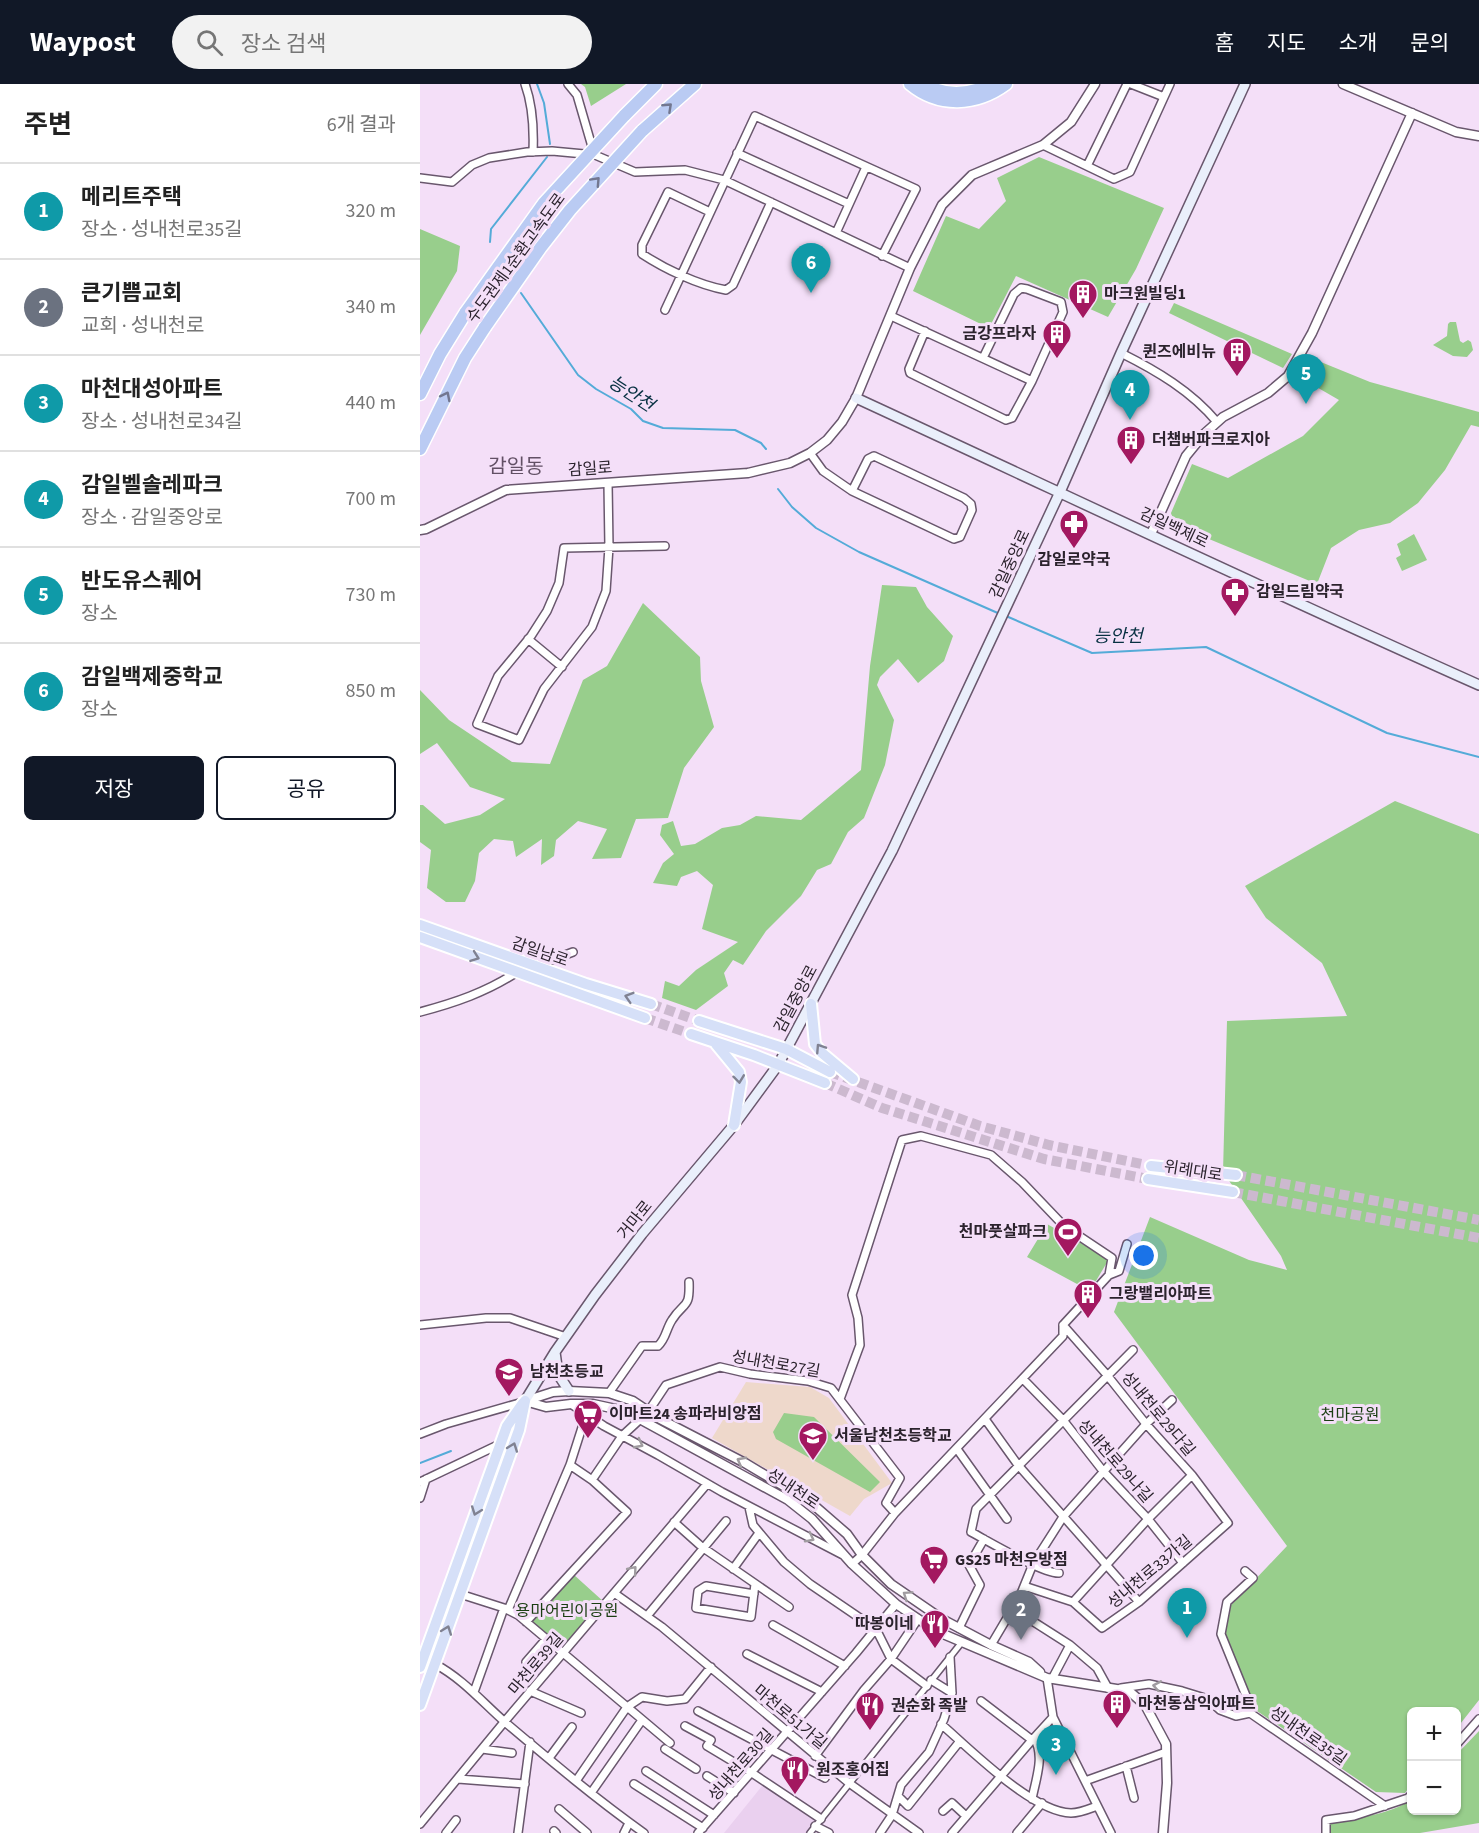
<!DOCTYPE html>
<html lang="ko">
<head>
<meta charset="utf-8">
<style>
	:root { --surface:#fff; --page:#f2f2f2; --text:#222; --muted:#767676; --line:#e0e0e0; --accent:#111827 }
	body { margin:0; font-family:"Source Sans 3","Noto Sans KR",sans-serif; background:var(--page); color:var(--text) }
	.controls { position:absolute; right:18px; bottom:18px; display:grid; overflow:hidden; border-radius:9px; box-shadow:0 2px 4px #0004 }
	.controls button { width:54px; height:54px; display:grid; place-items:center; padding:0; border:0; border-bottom:2px solid var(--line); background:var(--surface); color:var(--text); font:30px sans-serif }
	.you { position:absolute; left:724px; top:1172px; width:21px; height:21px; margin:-15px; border:4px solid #fff; border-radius:50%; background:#1a73e8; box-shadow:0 0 0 9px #1a73e833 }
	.badge { display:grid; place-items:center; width:39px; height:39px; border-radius:50%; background:var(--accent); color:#fff; font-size:20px; font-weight:700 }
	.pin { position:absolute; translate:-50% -50px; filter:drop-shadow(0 2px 3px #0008) }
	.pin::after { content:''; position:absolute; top:32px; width:21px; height:18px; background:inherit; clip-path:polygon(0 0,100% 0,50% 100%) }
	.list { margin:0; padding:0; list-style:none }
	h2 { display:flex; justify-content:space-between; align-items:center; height:78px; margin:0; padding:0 24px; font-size:26px }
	h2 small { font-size:20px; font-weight:400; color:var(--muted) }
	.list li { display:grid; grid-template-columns:39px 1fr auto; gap:18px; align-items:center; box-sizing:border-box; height:96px; padding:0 24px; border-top:2px solid var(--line) }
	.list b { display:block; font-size:22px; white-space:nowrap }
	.list p { margin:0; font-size:20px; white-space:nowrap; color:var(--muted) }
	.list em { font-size:20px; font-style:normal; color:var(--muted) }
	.actions { display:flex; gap:12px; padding:18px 24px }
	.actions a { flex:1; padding:14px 0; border:2px solid var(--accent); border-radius:9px; text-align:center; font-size:21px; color:var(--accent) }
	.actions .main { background:var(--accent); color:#fff }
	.icon { flex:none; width:33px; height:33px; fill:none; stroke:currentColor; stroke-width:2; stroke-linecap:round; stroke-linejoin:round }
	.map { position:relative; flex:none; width:1059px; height:1749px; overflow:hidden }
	header { display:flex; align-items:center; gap:36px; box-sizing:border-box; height:84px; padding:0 30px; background:var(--accent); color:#fff }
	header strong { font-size:28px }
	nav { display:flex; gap:33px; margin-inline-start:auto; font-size:21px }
	.search { width:420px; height:54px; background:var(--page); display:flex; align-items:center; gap:15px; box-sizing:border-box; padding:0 21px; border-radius:33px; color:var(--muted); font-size:22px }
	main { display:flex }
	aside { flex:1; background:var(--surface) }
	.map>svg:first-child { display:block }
</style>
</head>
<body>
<header>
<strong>Waypost</strong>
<div class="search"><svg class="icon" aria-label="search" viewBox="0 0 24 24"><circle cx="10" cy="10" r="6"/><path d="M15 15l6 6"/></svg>장소 검색</div>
<nav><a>홈</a><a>지도</a><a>소개</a><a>문의</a></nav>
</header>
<main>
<aside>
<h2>주변<small>6개 결과</small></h2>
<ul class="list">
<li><span class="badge" style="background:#0f9aa8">1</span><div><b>메리트주택</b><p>장소 · 성내천로35길</p></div><em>320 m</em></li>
<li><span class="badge" style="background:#6b7280">2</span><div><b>큰기쁨교회</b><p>교회 · 성내천로</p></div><em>340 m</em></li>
<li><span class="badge" style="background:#0f9aa8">3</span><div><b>마천대성아파트</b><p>장소 · 성내천로34길</p></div><em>440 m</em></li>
<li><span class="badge" style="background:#0f9aa8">4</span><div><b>감일벨솔레파크</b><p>장소 · 감일중앙로</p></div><em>700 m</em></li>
<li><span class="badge" style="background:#0f9aa8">5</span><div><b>반도유스퀘어</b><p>장소</p></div><em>730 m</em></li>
<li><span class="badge" style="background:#0f9aa8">6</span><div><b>감일백제중학교</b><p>장소</p></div><em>850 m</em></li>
</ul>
<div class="actions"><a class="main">저장</a><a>공유</a></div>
</aside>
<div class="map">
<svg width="1059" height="1749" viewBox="0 0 1059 1749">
	<rect width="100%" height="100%" fill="#f4dff8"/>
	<path fill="#ead0ef" d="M342 1702 401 1735 390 1749H304Z"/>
	<path fill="#eed8cb" d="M326 1298 390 1303 409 1314 472 1399 444 1415 430 1432 292 1354Z"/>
	<path fill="#98ce8c" d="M161 0H206L171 22 165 3Z
		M619 73 744 124 716 185 688 233 596 192 569 244 493 207 526 132 559 145 586 117 577 94Z
		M0 145 40 162 37 187 0 251Z
		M754 219 872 270 863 284 749 229Z
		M1030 238H1036L1040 257 1043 259 1048 256 1051 258 1053 266 1047 273 1033 272 1013 261 1027 252 1028 240Z
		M891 274 950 298 1059 328V343L1051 341 1025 386 998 419 970 439 939 446 911 464 897 500 753 440 751 429 772 380 808 394 883 352 919 316 881 294Z
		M994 450 1007 476 982 487 976 474 981 471 977 460Z
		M462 501 496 503 507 523 533 552 524 577 498 599 478 575 460 593 457 601 474 636 465 681 444 734 428 748 411 780 397 786 381 812 346 847 323 881 313 876 304 889 308 902 276 926 242 914 245 897 259 902 276 886 318 858 282 845 293 801 277 787 261 793 257 802 233 799 243 779 254 770 240 751 242 741 253 737 261 762 275 760 302 744 320 741 336 732 381 736 441 686 450 582Z
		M223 519 280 573 281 597 294 643 264 684 248 734 216 735 201 774 172 775 187 745 158 737 136 756 134 772 121 781 122 755 96 773 93 757 74 755 59 769 55 797 45 818H26L7 804 11 766 0 758V721H3L25 740 60 731 85 715 50 703 17 659 0 670V606L29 636 92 678 130 680 163 596 187 582Z
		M975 717 1059 750V1616L1037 1644 1036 1628H992L991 1701 985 1709 956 1708 837 1627 827 1613 805 1551 811 1521 867 1462 694 1228 730 1133 829 1176 867 1186 861 1172 803 1088 807 937 927 932 902 879 846 834 825 802Z
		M627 1140 689 1175 670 1207 607 1173Z
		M364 1329 394 1333 460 1398 450 1408 356 1355 353 1348Z
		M153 1490 184 1518 142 1565 110 1537Z
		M1059 1647V1739L1000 1749H910L909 1739C933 1735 971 1730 991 1716L992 1726H1036L1037 1670Z"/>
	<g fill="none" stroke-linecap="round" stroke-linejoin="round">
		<path stroke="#54abd8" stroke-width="2" d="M117 0 124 19 130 60
			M70 158 71 145 127 73
			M101 209 158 291 176 305 211 325 223 337 243 344 315 346 341 359 346 365
			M358 405 372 423 396 444 439 468 580 530
			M586 532 672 569 786 563 967 649 1059 673
			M0 1379 31 1367"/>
		<path stroke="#ccb9cf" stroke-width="10" stroke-dasharray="10 5" stroke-linecap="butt" d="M231 920 279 937
			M225 934 271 950
			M410 988 560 1042 629 1061 731 1082
			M405 999 462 1024 624 1075 728 1095
			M816 1091 1059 1136
			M813 1108 1059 1154"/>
		<g stroke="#69576d" stroke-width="8">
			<path id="pedestrian" d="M390 1749 542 1558"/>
		</g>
		<g stroke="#69576d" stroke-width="10">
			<path id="minor" d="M105 0C113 22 114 44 113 68
				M148 0 157 11 173 66
				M711 0 744 13
				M623 61 694 95 710 88 750 0
				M317 69 429 120
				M667 82 707 0
				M0 94 32 98 52 81 69 74 107 68 132 67 175 71 215 88 265 86 304 96 490 184
				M290 128 248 108 222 161V170C245 185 278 201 306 206L313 201 351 118
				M416 149 446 83
				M245 226 335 32 496 105 462 172
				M471 232 612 297
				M505 247 489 285 490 289 586 336 592 334 612 297 643 228 641 218 607 205 601 204 594 210 563 274
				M701 269C737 287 771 307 797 338
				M390 369 403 387 432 407
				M454 372 544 414 551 420 552 426 540 453 534 455 432 407 448 375Z
				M188 399 189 463 186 507 172 543 124 605 99 656 57 640 78 592 111 552 127 527 139 499 144 464 245 462
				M108 555 142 583
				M116 882 153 868
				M0 928C34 919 67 908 97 888
				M0 1241 66 1234H90L146 1253
				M603 1295 643 1336 683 1387 728 1435 763 1479
				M189 1309 222 1262H238C246 1255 246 1245 252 1236 264 1217 270 1226 269 1198
				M420 1315 440 1261 438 1234 432 1211 482 1056 501 1052 571 1071 602 1098 644 1142 692 1174 689 1191
				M151 1320 184 1342 238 1371 302 1408 421 1470
				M565 1335 598 1381 719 1518
				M0 1350 26 1340 103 1318
				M537 1365 587 1435
				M172 1396 202 1352 228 1328 246 1301 300 1283 330 1290 388 1297 411 1304 480 1394 466 1419 475 1429
				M0 1398 80 1360
				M0 1414 6 1395
				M329 1423 333 1441 364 1478 390 1500 456 1545 471 1575 507 1602
				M254 1438 282 1463 369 1523
				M432 1480 442 1471 475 1429 643 1252V1241L689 1191 699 1187 707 1160
				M313 1485 339 1449
				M825 1487 833 1494 807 1518 801 1550 829 1619 830 1629
				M639 1489C623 1490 568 1457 551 1448L556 1425 713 1266
				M604 1502 653 1518 682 1544 719 1518 808 1439 772 1391 726 1340 687 1291 643 1241
				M194 1509 242 1543 429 1699 499 1749
				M40 1510 84 1524 98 1531 250 1659
				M334 1510 286 1502 278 1507 276 1524 331 1533 335 1500
				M653 1518 728 1435 772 1391
				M592 1524 650 1561 677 1584 688 1604
				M88 1526 150 1381 166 1331
				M227 1532 306 1437
				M106 1538 207 1428 172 1396 150 1381
				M353 1541 425 1582
				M539 1544 560 1501 549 1481 564 1455
				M571 1561 600 1512 613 1480 643 1433 726 1340 752 1316
				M327 1570 402 1608
				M106 1578 126 1555
				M15 1580C43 1595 62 1618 86 1639 131 1677 176 1715 224 1749
				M627 1594 633 1633 691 1749
				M632 1595 650 1561
				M511 1596 532 1609
				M701 1604 729 1600 762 1607 788 1615 800 1626 816 1632 830 1629 965 1722
				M110 1607 161 1629
				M54 1608 84 1524
				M561 1617 612 1656
				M278 1627 405 1694
				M521 1640C550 1665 612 1728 651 1729 660 1729 669 1725 677 1722
				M265 1642 291 1656 287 1662 332 1689 401 1735
				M1036 1661 1059 1635
				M62 1665 92 1669
				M245 1665 276 1685
				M395 1672 444 1606 471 1575 498 1535
				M129 1674 152 1643
				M706 1682 714 1714
				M226 1687 294 1731
				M287 1692 314 1709
				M38 1695 105 1700
				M156 1697 207 1623 222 1613 247 1617 265 1615 291 1583
				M665 1697 746 1668
				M214 1700 283 1744
				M171 1709 222 1636
				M478 1712 488 1722 540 1657
				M612 1715C616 1694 625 1672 614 1654
				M139 1725 167 1749
				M523 1727 532 1719 546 1732
				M0 1740 85 1637 287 1400
				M395 1742 409 1749
				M134 1747 136 1749
				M26 1749 36 1736
				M98 1749 110 1658
				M204 1749 209 1739
				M278 1749 436 1569 476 1520
				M460 1749 472 1731 481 1701 509 1668 524 1635 532 1609 530 1573
				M532 1749 612 1656 633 1633
				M597 1749 622 1719
				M906 1749V1736L934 1732 988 1714 992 1710"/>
		</g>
		<g stroke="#69576d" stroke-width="11">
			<path id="tertiary" d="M923 0 1036 48 1059 52
				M0 446 6 445 86 406 328 389 370 379 390 369 407 356 422 338 436 314 490 184 522 121 552 91 623 61 651 38 675 0
				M731 450 766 372 784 350 803 333 848 309 868 292 892 249 992 29
				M105 1317 126 1323 151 1320H173L205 1327 368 1416 392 1435 432 1480 476 1520 516 1547 627 1594 709 1607 725 1621 746 1660 747 1699 743 1749
				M105 1317 133 1308 149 1307 189 1309 213 1317 240 1335 325 1379 389 1417 427 1450 442 1471 471 1500 522 1535 571 1561 609 1578 620 1588"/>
		</g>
		<g stroke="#69576d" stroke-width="12">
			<path id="secondary" d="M436 314C644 410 850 508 1059 601
				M135 1268 138 1290 149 1307
				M105 1317 135 1268 175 1211 222 1150 314 1041 358 981 472 767 640 408 701 269 825 0"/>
		</g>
		<g stroke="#fff" stroke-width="14">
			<path id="primary" d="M0 841 166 900 231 920
				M0 853 225 934
				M391 920 395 960 402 969 433 995
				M279 937 366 965 410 988
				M271 950 334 971 405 999
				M296 960 319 988 321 998 314 1041
				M731 1082 816 1091
				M728 1095 813 1108
				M0 1583 87 1342 103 1319
				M0 1621 99 1346 105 1317"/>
		</g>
		<g stroke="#fff" stroke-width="15">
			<path id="motorway" d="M490 0C519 24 556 22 586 0
				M505 0C526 13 549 11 571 0
				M204 32 236 0
				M222 47 275 0
				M0 310 20 270 46 228
				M0 365 45 274 65 243"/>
		</g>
		<use href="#pedestrian" stroke="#fff" stroke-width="5"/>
		<use href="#minor" stroke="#fff" stroke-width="7"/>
		<use href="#tertiary" stroke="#fff" stroke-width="8"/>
		<use href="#secondary" stroke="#eaeffb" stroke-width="9"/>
		<use href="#primary" stroke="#d6e0f8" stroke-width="10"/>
		<use href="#motorway" stroke="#bacbf3" stroke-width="12"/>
		<g stroke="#fff" stroke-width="15" stroke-linecap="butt">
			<path id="motorway-bridge" d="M46 228 124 119 204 32
				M65 243 121 163 150 126 222 47"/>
		</g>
		<use href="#motorway-bridge" stroke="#bacbf3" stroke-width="12"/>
	</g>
	<defs><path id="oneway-chevron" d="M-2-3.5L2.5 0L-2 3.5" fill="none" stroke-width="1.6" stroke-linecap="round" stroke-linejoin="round" transform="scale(1.5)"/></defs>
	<g stroke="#727790">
		<use href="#oneway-chevron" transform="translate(248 23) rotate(-43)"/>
		<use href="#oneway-chevron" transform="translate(176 97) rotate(-47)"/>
		<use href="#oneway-chevron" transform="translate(26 312) rotate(-63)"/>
	</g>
	<g stroke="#808292">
		<use href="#oneway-chevron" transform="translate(55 873) rotate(20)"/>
		<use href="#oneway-chevron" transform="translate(209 913) rotate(-163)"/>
		<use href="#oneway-chevron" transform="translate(400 964) rotate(-123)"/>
		<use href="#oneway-chevron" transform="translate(319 995) rotate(83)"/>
		<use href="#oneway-chevron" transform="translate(93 1363) rotate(-70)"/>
		<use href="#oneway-chevron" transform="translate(56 1427) rotate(110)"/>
		<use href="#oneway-chevron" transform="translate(27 1546) rotate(-70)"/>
	</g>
	<g stroke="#a09ca0">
		<use href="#oneway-chevron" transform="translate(219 1360) rotate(28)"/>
		<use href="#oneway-chevron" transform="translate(321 1377) rotate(-152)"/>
		<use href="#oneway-chevron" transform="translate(390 1454) rotate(27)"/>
		<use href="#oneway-chevron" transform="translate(213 1486) rotate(-50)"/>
		<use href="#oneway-chevron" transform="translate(487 1511) rotate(-146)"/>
		<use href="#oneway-chevron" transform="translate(737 1602) rotate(-170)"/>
	</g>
	<defs>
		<g id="building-pin" transform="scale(1.5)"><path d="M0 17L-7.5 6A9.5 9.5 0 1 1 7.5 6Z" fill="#a31860" stroke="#f4dff8"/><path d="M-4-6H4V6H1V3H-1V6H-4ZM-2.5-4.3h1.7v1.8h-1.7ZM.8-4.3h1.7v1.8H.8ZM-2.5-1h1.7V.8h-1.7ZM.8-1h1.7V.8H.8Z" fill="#fff"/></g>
		<g id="pharmacy-pin" transform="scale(1.5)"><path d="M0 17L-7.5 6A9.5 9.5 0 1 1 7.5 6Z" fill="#a31860" stroke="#f4dff8"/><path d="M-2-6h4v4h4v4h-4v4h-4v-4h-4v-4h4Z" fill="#fff"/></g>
		<g id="stadium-pin" transform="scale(1.5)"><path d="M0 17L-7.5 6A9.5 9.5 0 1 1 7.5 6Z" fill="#a31860" stroke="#f4dff8"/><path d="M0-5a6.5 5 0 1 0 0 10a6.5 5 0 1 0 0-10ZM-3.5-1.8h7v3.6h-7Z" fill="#fff"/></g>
		<g id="school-pin" transform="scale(1.5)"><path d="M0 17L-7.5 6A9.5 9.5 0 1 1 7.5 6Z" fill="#a31860" stroke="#f4dff8"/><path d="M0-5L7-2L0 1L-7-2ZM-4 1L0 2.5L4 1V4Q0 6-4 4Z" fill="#fff"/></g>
		<g id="supermarket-pin" transform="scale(1.5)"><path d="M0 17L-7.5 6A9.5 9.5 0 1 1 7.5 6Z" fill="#a31860" stroke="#f4dff8"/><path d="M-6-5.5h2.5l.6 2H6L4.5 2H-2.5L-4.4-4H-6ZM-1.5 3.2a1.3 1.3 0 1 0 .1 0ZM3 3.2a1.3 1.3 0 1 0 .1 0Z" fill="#fff"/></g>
		<g id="restaurant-pin" transform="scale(1.5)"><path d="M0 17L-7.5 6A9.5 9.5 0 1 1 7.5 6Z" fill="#a31860" stroke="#f4dff8"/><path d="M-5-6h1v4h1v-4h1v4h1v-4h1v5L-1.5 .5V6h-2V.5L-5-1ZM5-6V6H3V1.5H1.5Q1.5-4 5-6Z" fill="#fff"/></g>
	</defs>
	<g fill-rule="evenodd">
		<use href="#building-pin" x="663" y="210"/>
		<use href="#building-pin" x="637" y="250"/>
		<use href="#building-pin" x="817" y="268"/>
		<use href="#building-pin" x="711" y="356"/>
		<use href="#pharmacy-pin" x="654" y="440"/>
		<use href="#pharmacy-pin" x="815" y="508"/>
		<use href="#stadium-pin" x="648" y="1148"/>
		<use href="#building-pin" x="668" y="1210"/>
		<use href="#school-pin" x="89" y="1288"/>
		<use href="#supermarket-pin" x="168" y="1330"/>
		<use href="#school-pin" x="393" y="1352"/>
		<use href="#supermarket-pin" x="514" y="1476"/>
		<use href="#restaurant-pin" x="515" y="1540"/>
		<use href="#building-pin" x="697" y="1620"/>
		<use href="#restaurant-pin" x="450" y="1622"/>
		<use href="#restaurant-pin" x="375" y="1686"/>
	</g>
	<g text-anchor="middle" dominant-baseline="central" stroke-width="6" stroke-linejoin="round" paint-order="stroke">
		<g font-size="16" fill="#2b232d" stroke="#f4dff8">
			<text transform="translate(96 174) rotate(-54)">수도권제1순환고속도로</text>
			<text transform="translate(170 385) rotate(-4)">감일로</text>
			<text transform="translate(754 444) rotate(25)">감일백제로</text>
			<text transform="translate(590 480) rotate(-65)">감일중앙로</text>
			<text transform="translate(120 868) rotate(19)">감일남로</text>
			<text transform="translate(376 915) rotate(-62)">감일중앙로</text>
			<text transform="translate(773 1087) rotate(9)">위례대로</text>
			<text transform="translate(215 1136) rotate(-51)">거마로</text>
			<text transform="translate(356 1280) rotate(10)">성내천로27길</text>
			<text transform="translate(738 1330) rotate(50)">성내천로29다길</text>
			<text transform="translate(695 1377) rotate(49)">성내천로29나길</text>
			<text transform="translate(373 1405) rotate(34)">성내천로</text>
			<text transform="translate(730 1488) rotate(-40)">성내천로33가길</text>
			<text transform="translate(116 1580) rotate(-50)">마천로39길</text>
			<text transform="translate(370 1633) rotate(40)">마천로51가길</text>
			<text transform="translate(888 1652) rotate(35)">성내천로35길</text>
			<text transform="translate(321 1681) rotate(-49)">성내천로30길</text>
		</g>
		<g font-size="16" font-weight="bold" fill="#2b232d" stroke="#f4dff8" text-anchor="start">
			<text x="684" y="210">마크원빌딩1</text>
			<text x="616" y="250" text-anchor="end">금강프라자</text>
			<text x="796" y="268" text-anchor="end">퀸즈에비뉴</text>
			<text x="732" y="356">더챔버파크로지아</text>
			<text x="654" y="476" text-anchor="middle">감일로약국</text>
			<text x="836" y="508">감일드림약국</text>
			<text x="627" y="1148" text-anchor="end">천마풋살파크</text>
			<text x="689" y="1210">그랑밸리아파트</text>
			<text x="110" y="1288">남천초등교</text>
			<text x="189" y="1330">이마트24 송파라비앙점</text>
			<text x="414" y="1352">서울남천초등학교</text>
			<text x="535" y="1476">GS25 마천우방점</text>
			<text x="494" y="1540" text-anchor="end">따봉이네</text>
			<text x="718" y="1620">마천동삼익아파트</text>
			<text x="471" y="1622">권순화 족발</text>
			<text x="396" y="1686">원조홍어집</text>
		</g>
		<g font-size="16" fill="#1a3e12" stroke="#f4dff8">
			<text x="930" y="1331">천마공원</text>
			<text x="147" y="1527">용마어린이공원</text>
		</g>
		<g font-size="18" font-style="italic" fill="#073042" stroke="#f4dff8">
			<text transform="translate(211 310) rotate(33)">능안천</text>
			<text x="698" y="552">능안천</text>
		</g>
		<g font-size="20" fill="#625065" stroke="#f4dff8">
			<text x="96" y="383">감일동</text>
		</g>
	</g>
</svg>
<div class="controls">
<button>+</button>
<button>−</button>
</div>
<div class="you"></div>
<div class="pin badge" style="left:767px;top:1554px;background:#0f9aa8">1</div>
<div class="pin badge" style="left:601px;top:1556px;background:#6b7280">2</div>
<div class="pin badge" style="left:636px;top:1691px;background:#0f9aa8">3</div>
<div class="pin badge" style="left:710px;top:336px;background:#0f9aa8">4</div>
<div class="pin badge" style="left:886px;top:320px;background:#0f9aa8">5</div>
<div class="pin badge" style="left:391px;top:209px;background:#0f9aa8">6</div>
</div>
</main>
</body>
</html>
